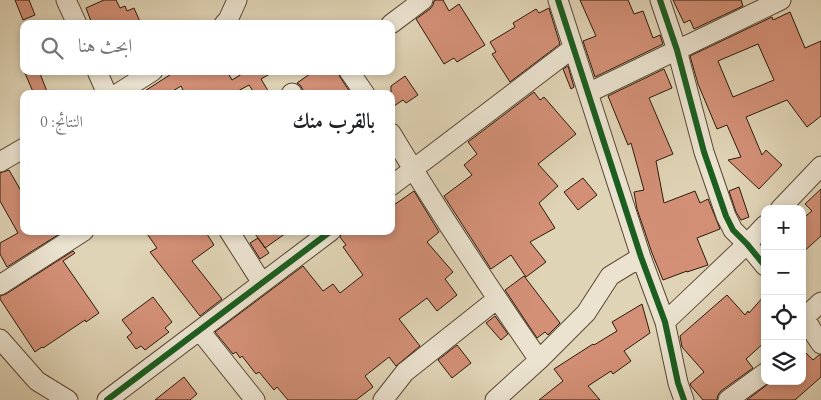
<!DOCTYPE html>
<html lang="ar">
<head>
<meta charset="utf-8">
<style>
	:root { --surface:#fff; --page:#f6f6f6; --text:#202124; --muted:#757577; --line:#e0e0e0 }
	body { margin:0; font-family:"EB Garamond",Amiri,serif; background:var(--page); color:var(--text); direction:rtl }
	.controls { position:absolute; right:15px; bottom:15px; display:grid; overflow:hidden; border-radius:10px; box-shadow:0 2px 8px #0003 }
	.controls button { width:45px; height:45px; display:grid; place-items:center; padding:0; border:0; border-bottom:1px solid var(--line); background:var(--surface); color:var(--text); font:25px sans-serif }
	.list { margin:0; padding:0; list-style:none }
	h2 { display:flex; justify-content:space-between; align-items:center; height:65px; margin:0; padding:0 20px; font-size:21px }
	h2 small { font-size:16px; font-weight:400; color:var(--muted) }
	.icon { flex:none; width:28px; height:28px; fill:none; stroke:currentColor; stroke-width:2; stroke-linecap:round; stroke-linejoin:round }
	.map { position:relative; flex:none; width:821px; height:400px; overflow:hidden; direction:ltr }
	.search { position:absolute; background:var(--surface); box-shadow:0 2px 8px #0003; left:20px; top:20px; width:375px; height:55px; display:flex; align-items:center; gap:12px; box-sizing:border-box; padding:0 18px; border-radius:10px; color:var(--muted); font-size:19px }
	.panel { position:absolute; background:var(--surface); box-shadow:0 2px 8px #0003; left:20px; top:90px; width:375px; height:145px; border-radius:10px; direction:rtl }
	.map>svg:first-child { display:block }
</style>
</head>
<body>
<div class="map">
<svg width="821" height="400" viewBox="0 0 821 400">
	<rect width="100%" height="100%" fill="#e0d4b6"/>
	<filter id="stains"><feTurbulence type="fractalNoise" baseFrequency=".004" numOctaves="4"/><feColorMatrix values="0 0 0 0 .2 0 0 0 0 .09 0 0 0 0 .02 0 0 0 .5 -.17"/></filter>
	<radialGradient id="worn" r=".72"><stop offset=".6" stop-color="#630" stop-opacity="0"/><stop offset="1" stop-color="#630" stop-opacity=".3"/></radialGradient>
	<path fill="#d39077" stroke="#2d1a0a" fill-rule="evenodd" d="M15 0H29L35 15 23 20Z
		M104 0H116L120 8 125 6 127 11 134 8 141 24H92L86 8Z
		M436 0H443L449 11 459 4 485 45 457 62 454 58 444 64 416 19 430 9 433 5 434 1Z
		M580 0H628L634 14 643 11 653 38 660 35 663 44 595 77 583 41 596 36Z
		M673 0H741L743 6 694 29 690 20 684 23Z
		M549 8 560 44 510 82 492 54 496 52 490 42 515 27 513 23 536 9 539 13Z
		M790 12 805 48 821 41V116L807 127 787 100 746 117 762 155 766 150 782 165 759 189 728 160 741 157 727 125 717 129 698 84 690 56 772 17 773 20ZM758 44 774 80 733 97 718 61Z
		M568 66 574 87 571 89 563 69Z
		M664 69 672 88 649 98 673 154 656 161 664 203 695 191 700 203 708 199 720 229 697 238 708 265 687 272V271L663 280 652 253 637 209 634 192 644 190 631 143 628 145 608 96Z
		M24 71H39L48 94H34Z
		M176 71H227L232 80 242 74 240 71H275L261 79 270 94H255L249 85 238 91 239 94H185L181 86 168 94H140Z
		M314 71H338L340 77 350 92 347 94H303V90L300 85 297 83Z
		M405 76 418 95 406 103 403 100 391 108V86Z
		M534 92 540 100 544 97 576 134 538 164 558 186 539 203 555 228 530 242 546 262 526 277 511 255 491 269 444 196 472 175 464 165 477 154 468 142Z
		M9 170 24 196V231H60L61 233 7 267 0 254V243L18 233 0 201V173Z
		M583 178 597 195 578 210 564 192Z
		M739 187 749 217 741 220 736 212 729 191Z
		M821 189V236L802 253V219L812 211 805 204Z
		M414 191 439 232 427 242 453 272 445 279 457 295 437 311 427 298 399 319 420 346 396 366 389 357 365 376 373 387 356 400H288L277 387 274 390 259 372 256 374 242 356 240 358 236 352 233 354 215 332 303 266 323 291 333 284 340 293 363 275 343 247 346 245 340 237 342 231H391V207Z
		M145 231H205L214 245 192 261 222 299 200 316 150 252 157 248Z
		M253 231H289L265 248Z
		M258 238 269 253 260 259 250 243Z
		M73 251 75 253 63 261 99 313 86 322 85 320 43 348 42 347 35 352 0 299V296L6 294Z
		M524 276 560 323 548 335 545 332 537 338 505 290Z
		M727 295 745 315 748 311 749 313 765 295V342L746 359 753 368 721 391 718 395 717 400H703L691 386 690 384 704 372 682 347 680 336Z
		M153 297 172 322 165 328 169 332 145 350 141 346 136 349 127 337 132 333 122 320Z
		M642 304 650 333 624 351 631 361 613 374 611 371 588 386 600 400H539L563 381 554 369 593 344 594 345 617 331 612 322Z
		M495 316 508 334 501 340 486 323Z
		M457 345 471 363 452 378 438 360Z
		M802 349 813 360 819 355H821V377L795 400H747L772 381H802Z
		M184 377 197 394 190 400H155Z"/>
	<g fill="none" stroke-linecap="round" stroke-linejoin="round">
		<g stroke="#5a4835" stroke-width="21">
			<path id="minor" d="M66 0 77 24
				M558 0 641 257 665 322 678 383 684 400
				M660 0 677 50 704 152 726 216 733 230 747 244 765 266
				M224 24 228 20 237 0
				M391 24 423 0
				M97 71 107 94
				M349 71 365 94
				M588 93 781 0
				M117 94 153 71
				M291 94 292 93
				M391 133C438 211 488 286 539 360
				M0 162 24 148
				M391 186 573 48
				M780 209 821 166
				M229 231 262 283
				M0 285 84 231
				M802 313 813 332 821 344
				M805 317 821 302
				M665 322 747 244 765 225
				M200 331 255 400
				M0 339 37 381 68 400
				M107 400 331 231
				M383 400 405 372 497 299
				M495 400 539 360 586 313 610 276 641 257
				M728 400 765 373"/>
		</g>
		<use href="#minor" stroke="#ebe3d0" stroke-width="19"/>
		<g stroke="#ebe3d0" stroke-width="9">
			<path id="cycleway" d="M558 0 641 257 665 322 678 383 684 400
				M660 0 677 50 704 152 726 216 733 230 747 244 765 266
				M107 400 331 231"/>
		</g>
		<use href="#cycleway" stroke="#1b5e20" stroke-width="6"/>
	</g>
	<rect width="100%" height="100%" filter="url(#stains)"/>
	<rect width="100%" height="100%" fill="url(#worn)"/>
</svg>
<div class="controls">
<button>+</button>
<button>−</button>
<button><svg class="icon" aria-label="locate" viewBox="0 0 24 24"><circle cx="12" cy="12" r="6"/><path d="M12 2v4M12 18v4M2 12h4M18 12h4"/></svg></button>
<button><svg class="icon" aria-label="layers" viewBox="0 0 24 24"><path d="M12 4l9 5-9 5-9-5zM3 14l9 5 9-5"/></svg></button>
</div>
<div class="search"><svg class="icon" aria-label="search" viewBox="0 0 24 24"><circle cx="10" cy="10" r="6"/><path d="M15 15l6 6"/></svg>ابحث هنا</div>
<section class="panel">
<h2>بالقرب منك<small>النتائج: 0</small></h2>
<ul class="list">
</ul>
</section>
</div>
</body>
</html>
